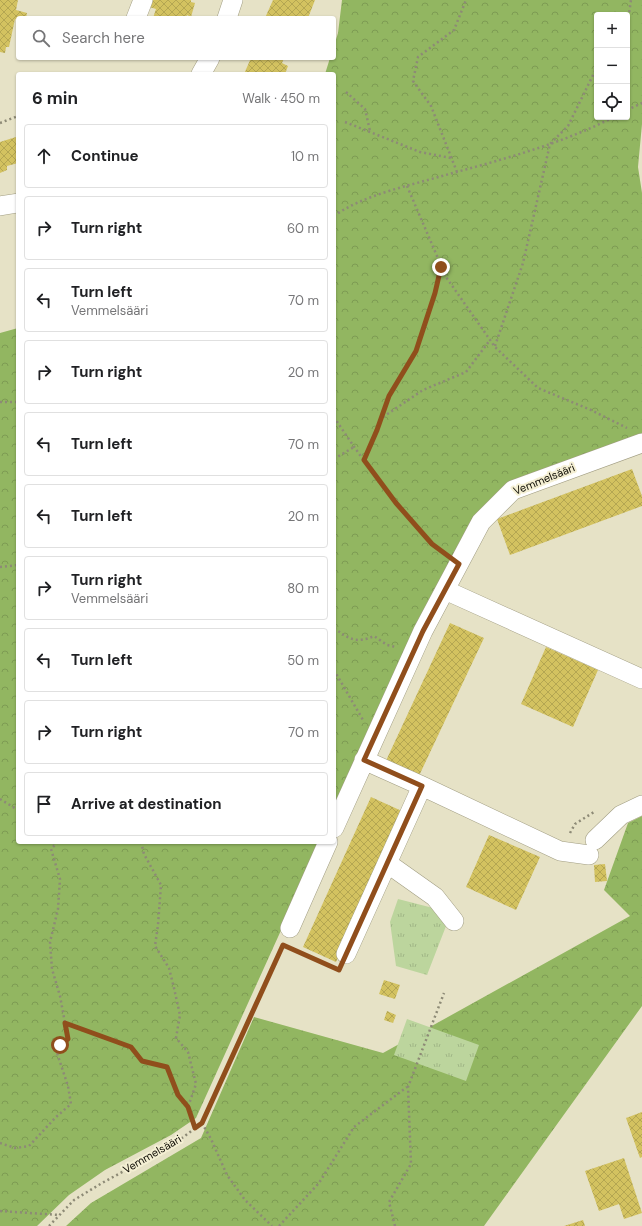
<!DOCTYPE html>
<html lang="en">
<head>
<meta charset="utf-8">
<style>
	:root { --surface:#fff; --page:#f2f2f2; --text:#202124; --muted:#757577; --line:#e0e0e0 }
	body { margin:0; font-family:"DM Sans",sans-serif; background:var(--page); color:var(--text) }
	.controls { position:absolute; right:12px; top:12px; display:grid; overflow:hidden; border-radius:4px; box-shadow:0 1px 3px #0004 }
	.controls button { width:36px; height:36px; display:grid; place-items:center; padding:0; border:0; border-bottom:1px solid var(--line); background:var(--surface); color:var(--text); font:20px sans-serif }
	.stop { position:absolute; width:12px; height:12px; margin:-9px; border:3px solid #904e1c; border-radius:50%; background:#fff }
	.stop.end { background:#904e1c; border-color:#fff; box-shadow:0 1px 4px #0008 }
	.list { margin:0; padding:0; list-style:none }
	h2 { display:flex; justify-content:space-between; align-items:center; height:52px; margin:0; padding:0 16px; font-size:17px }
	h2 small { font-size:13px; font-weight:400; color:var(--muted) }
	.list li { display:grid; grid-template-columns:26px 1fr auto; gap:12px; align-items:center; box-sizing:border-box; height:64px; margin:0 8px 8px; padding:0 8px; border:1px solid var(--line); border-radius:4px }
	.list b { display:block; font-size:15px; white-space:nowrap }
	.list p { margin:0; font-size:13px; white-space:nowrap; color:var(--muted) }
	.list em { font-size:13px; font-style:normal; color:var(--muted) }
	.icon { flex:none; width:22px; height:22px; fill:none; stroke:currentColor; stroke-width:2; stroke-linecap:round; stroke-linejoin:round }
	.map { position:relative; flex:none; width:642px; height:1226px; overflow:hidden }
	.search { position:absolute; background:var(--surface); box-shadow:0 1px 3px #0004; left:16px; top:16px; width:320px; height:44px; display:flex; align-items:center; gap:10px; box-sizing:border-box; padding:0 14px; border-radius:4px; color:var(--muted); font-size:15px }
	.panel { position:absolute; background:var(--surface); box-shadow:0 1px 3px #0004; left:16px; top:72px; width:320px; height:772px; border-radius:4px }
	.map>svg:first-child { display:block }
</style>
</head>
<body>
<div class="map">
<svg width="642" height="1226" viewBox="0 0 642 1226">
	<defs>
		<pattern id="forest-crowns" width="20" height="18" patternUnits="userSpaceOnUse"><rect width="20" height="18" fill="#92b661"/><path d="M2 6a3 3 0 1 1 6 0M12 15a3 3 0 1 1 6 0" fill="none" stroke="#7d9b53"/></pattern>
		<pattern id="park-tufts" width="24" height="20" patternUnits="userSpaceOnUse"><rect width="24" height="20" fill="#bcd59d"/><path d="M3 7l-1-3M5 7V3M7 7l1-3M15 17l-1-3M17 17v-4M19 17l1-3" fill="none" stroke="#a0b686"/></pattern>
		<pattern id="building-cross-hatch" width="8" height="8" patternUnits="userSpaceOnUse"><rect width="8" height="8" fill="#d3c260"/><path d="M0 0l8 8M0 8l8-8" fill="none" stroke="#b4a652"/></pattern>
	</defs>
	<rect width="100%" height="100%" fill="#e6e2c6"/>
	<path fill="url(#forest-crowns)" fill-rule="evenodd" d="M342 0H642V124L638 167 642 193V434L511 484 334 814V74H325L330 58H334V46L338 33ZM597 15H627V117H597Z
		M18 328V842H321L196 1118 171 1135 105 1170 69 1195 37 1226H0V333Z
		M642 816V1006L484 1226H66L91 1203 201 1138 254 1017 383 1053 630 916 604 890 628 823Z"/>
	<path fill="url(#park-tufts)" d="M398 899 437 909 448 921 427 975 396 966 390 922Z
		M407 1019 479 1045 466 1081 394 1055Z"/>
	<path fill="url(#building-cross-hatch)" d="M0 0H18L16 10 27 13 26 18H18V20L15 19 9 47H6L5 53 0 52Z
		M148 0H191V2L195 3 191 17 187 15 186 18H153L156 9 146 6Z
		M273 0H315L308 18H265Z
		M251 58H284L282 63 288 66 285 74H244Z
		M16 137 18 139V163L7 166V170L0 173V142Z
		M632 469 642 496V506L510 555 497 519Z
		M450 623 484 638 417 780 384 765Z
		M546 647 598 670 573 727 521 704Z
		M371 797 404 812 336 962 303 947Z
		M489 835 540 857 516 910 466 887Z
		M605 864 607 881 595 882 594 865Z
		M384 980 400 985 395 999 379 994Z
		M387 1011 396 1015 393 1023 384 1020Z
		M642 1112V1157L640 1158 626 1118Z
		M624 1158 642 1213 624 1219 619 1204 599 1211 585 1171Z
		M583 1220 585 1226H564Z"/>
	<g fill="none" stroke-linecap="round" stroke-linejoin="round">
		<g stroke="#a19d82" stroke-width="20">
			<path id="minor" d="M136 18 143 0
				M227 18 233 0
				M201 74 210 58
				M0 206 18 203
				M445 590 642 679
				M364 760 422 786 560 851 589 855
				M334 828 423 631 481 522 513 490 642 443
				M595 840 621 815 642 805
				M387 863 435 897 454 921
				M290 928 328 842
				M346 954 422 786"/>
		</g>
		<path stroke="#8d8a76" stroke-width="2.5" stroke-dasharray="2 3" stroke-linecap="butt" d="M627 27 631 0
			M346 92 365 109 370 131
			M627 110 642 103
			M345 122 420 152 451 158
			M0 123 18 116
			M457 172 431 106 413 81 418 57 454 30 466 0
			M407 186 446 277 495 347 538 388 591 410 627 428
			M334 216C363 195 408 186 442 176 500 160 559 145 614 117
			M495 346 523 263 550 144 568 126 597 67
			M0 402H18
			M334 417C357 452 382 487 410 518 421 531 431 543 444 553
			M383 417 423 390 466 372 490 340
			M334 459 354 447
			M364 461 377 431 389 396 416 351 435 293 441 267
			M0 567 18 565
			M334 628C349 639 356 644 374 636L387 645 396 647
			M334 670 363 720
			M0 799 18 810
			M570 833 575 824 594 812
			M49 842 54 846
			M58 842 51 849 60 879 58 909 50 942 52 969 60 996 65 1023 131 1047 142 1061 167 1067 178 1095 188 1107 195 1128
			M141 842 144 854 161 885 158 925 155 946 169 968 174 988 180 1015 176 1038 188 1052 196 1084 188 1107
			M288 947 331 967
			M202 1123 211 1139 227 1175 245 1200 272 1226
			M0 1143 15 1148 29 1146 56 1117 71 1104 68 1086 57 1053 60 1045 68 1039 65 1023
			M0 1211 60 1215
			M49 1226 74 1200 102 1183 174 1144 202 1123 283 944
			M279 1226 319 1183 354 1127 407 1087
			M395 1226 389 1202 411 1164 408 1087 444 993"/>
		<use href="#minor" stroke="#fff" stroke-width="19"/>
	</g>
	<g fill="none" stroke-linecap="round" stroke-linejoin="round">
		<path stroke="#904e1c" stroke-width="5" d="M60 1045 68 1039 65 1023 131 1047 142 1061 167 1067 178 1095 188 1107 195 1128 202 1123 283 945 339 970 422 786 364 760 423 631 459 564 432 544 396 503 364 460 377 430 389 396 416 351 435 293 441 267"/>
	</g>
	<g text-anchor="middle" dominant-baseline="central" stroke-width="4" stroke-linejoin="round" paint-order="stroke">
		<g font-size="11" fill="#0f0d05" stroke="#f4efd3">
			<text transform="translate(544 479) rotate(-22)">Vemmelsääri</text>
			<text transform="translate(152 1154) rotate(-30)">Vemmelsääri</text>
		</g>
	</g>
</svg>
<div class="controls">
<button>+</button>
<button>−</button>
<button><svg class="icon" aria-label="locate" viewBox="0 0 24 24"><circle cx="12" cy="12" r="6"/><path d="M12 2v4M12 18v4M2 12h4M18 12h4"/></svg></button>
</div>
<div class="stop" style="left:60px;top:1045px"></div>
<div class="stop end" style="left:441px;top:267px"></div>
<div class="search"><svg class="icon" aria-label="search" viewBox="0 0 24 24"><circle cx="10" cy="10" r="6"/><path d="M15 15l6 6"/></svg>Search here</div>
<section class="panel">
<h2>6 min<small>Walk · 450 m</small></h2>
<ul class="list">
<li><svg class="icon" aria-label="ahead" viewBox="0 0 24 24"><path d="M12 20V5M6 11l6-6 6 6"/></svg><div><b>Continue</b></div><em>10 m</em></li>
<li><svg class="icon" aria-label="right" viewBox="0 0 24 24"><path d="M7 20v-9h11M14 6l5 5-5 5"/></svg><div><b>Turn right</b></div><em>60 m</em></li>
<li><svg class="icon" aria-label="left" viewBox="0 0 24 24"><path d="M17 20v-9H6M10 6l-5 5 5 5"/></svg><div><b>Turn left</b><p>Vemmelsääri</p></div><em>70 m</em></li>
<li><svg class="icon" aria-label="right" viewBox="0 0 24 24"><path d="M7 20v-9h11M14 6l5 5-5 5"/></svg><div><b>Turn right</b></div><em>20 m</em></li>
<li><svg class="icon" aria-label="left" viewBox="0 0 24 24"><path d="M17 20v-9H6M10 6l-5 5 5 5"/></svg><div><b>Turn left</b></div><em>70 m</em></li>
<li><svg class="icon" aria-label="left" viewBox="0 0 24 24"><path d="M17 20v-9H6M10 6l-5 5 5 5"/></svg><div><b>Turn left</b></div><em>20 m</em></li>
<li><svg class="icon" aria-label="right" viewBox="0 0 24 24"><path d="M7 20v-9h11M14 6l5 5-5 5"/></svg><div><b>Turn right</b><p>Vemmelsääri</p></div><em>80 m</em></li>
<li><svg class="icon" aria-label="left" viewBox="0 0 24 24"><path d="M17 20v-9H6M10 6l-5 5 5 5"/></svg><div><b>Turn left</b></div><em>50 m</em></li>
<li><svg class="icon" aria-label="right" viewBox="0 0 24 24"><path d="M7 20v-9h11M14 6l5 5-5 5"/></svg><div><b>Turn right</b></div><em>70 m</em></li>
<li><svg class="icon" aria-label="arrive" viewBox="0 0 24 24"><path d="M6 21V4h12l-3 4 3 4H6"/></svg><div><b>Arrive at destination</b></div></li>
</ul>
</section>
</div>
</body>
</html>
